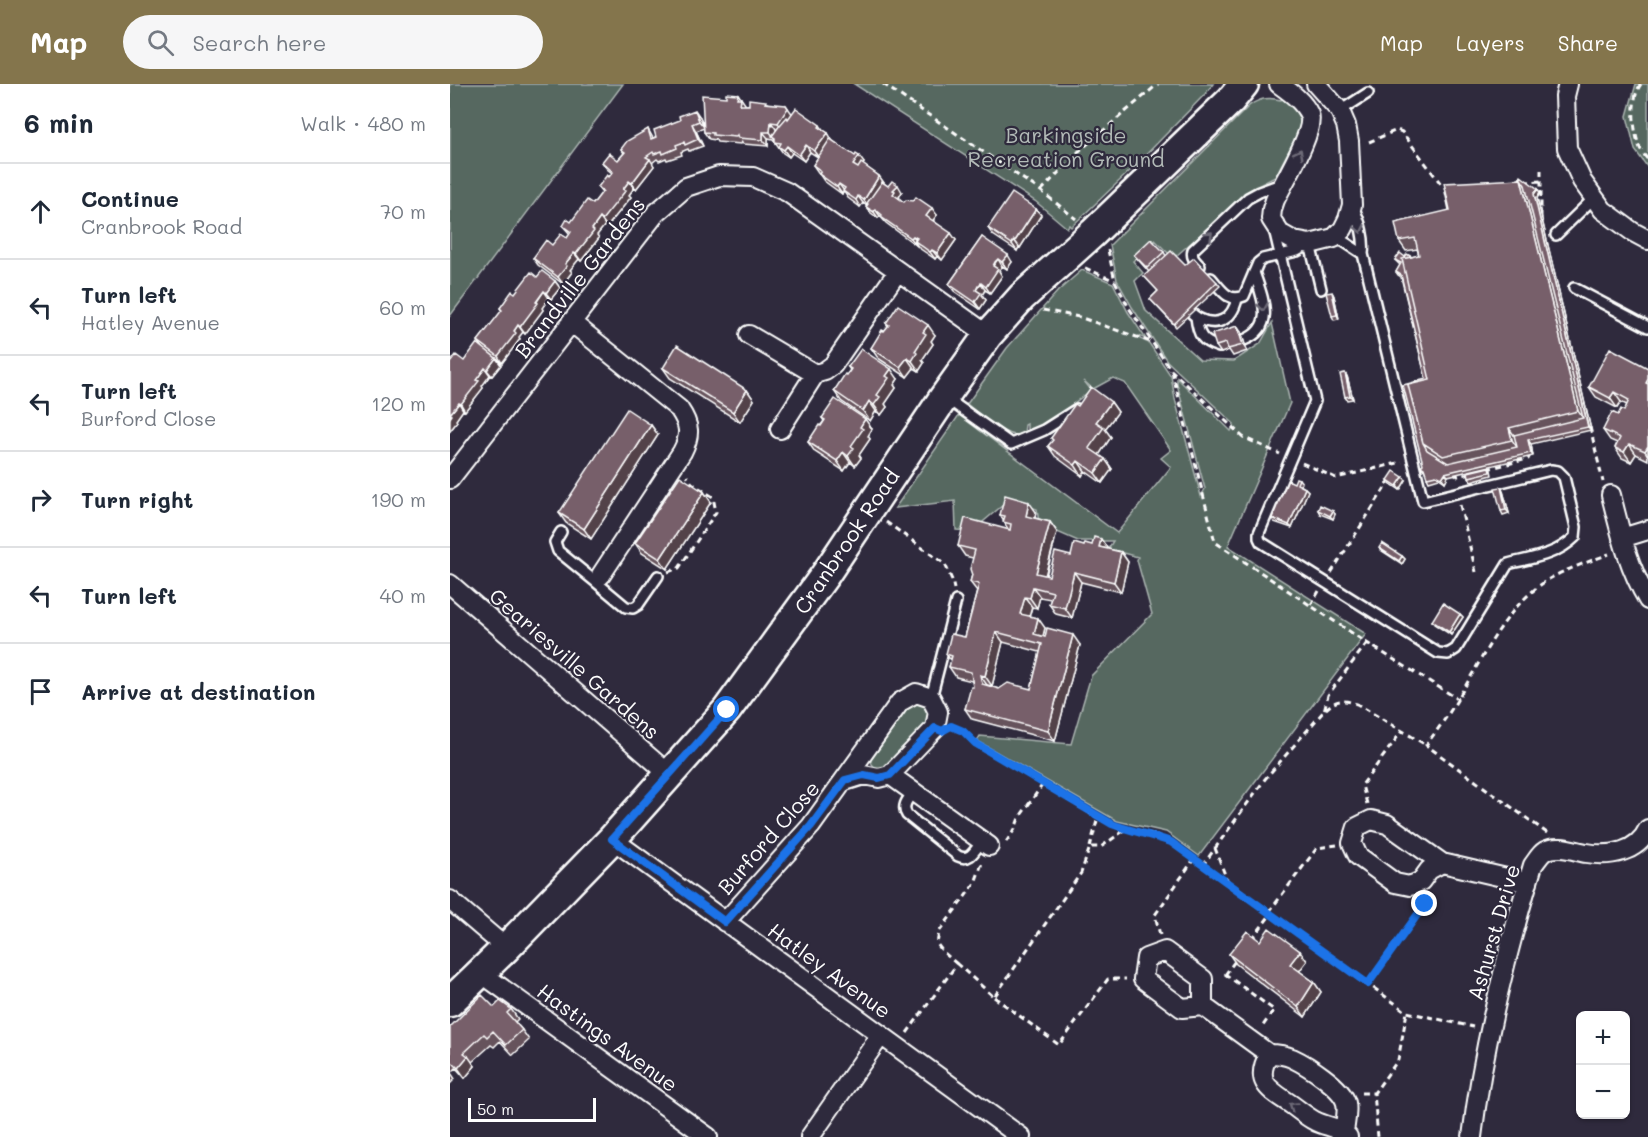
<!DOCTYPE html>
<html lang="en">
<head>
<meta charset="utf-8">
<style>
	:root { --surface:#fff; --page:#f6f6f7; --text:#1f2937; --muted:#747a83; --line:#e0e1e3; --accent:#84754c }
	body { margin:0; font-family:Mali,sans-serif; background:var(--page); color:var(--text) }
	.controls { position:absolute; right:18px; bottom:18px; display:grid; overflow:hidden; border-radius:9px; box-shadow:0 2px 4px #0004 }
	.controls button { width:54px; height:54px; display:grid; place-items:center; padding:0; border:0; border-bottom:2px solid var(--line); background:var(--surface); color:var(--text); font:30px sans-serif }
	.scale { position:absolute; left:18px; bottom:15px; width:128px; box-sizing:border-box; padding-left:6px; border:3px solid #fff; border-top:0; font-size:16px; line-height:21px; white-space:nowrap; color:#fff; -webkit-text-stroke:4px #2f2a3d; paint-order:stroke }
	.stop { position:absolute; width:18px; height:18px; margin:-14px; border:4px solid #1a73e8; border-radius:50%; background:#fff }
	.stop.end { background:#1a73e8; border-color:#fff; box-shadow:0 2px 6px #0008 }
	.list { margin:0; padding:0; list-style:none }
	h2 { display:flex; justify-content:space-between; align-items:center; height:78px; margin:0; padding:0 24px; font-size:26px }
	h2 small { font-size:20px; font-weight:400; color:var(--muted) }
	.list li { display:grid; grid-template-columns:39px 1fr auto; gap:18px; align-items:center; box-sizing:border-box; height:96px; padding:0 24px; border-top:2px solid var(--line) }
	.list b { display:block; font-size:22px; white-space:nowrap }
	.list p { margin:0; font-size:20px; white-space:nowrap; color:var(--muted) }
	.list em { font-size:20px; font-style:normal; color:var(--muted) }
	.icon { flex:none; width:33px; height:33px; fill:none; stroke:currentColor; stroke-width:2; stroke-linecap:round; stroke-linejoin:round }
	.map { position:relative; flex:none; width:1198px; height:1053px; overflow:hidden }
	header { display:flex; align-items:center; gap:36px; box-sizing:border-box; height:84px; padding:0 30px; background:var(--accent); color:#fff }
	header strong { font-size:28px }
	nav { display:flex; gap:33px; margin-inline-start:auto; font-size:21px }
	.search { width:420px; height:54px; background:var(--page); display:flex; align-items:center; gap:15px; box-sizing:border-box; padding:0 21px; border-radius:33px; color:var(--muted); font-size:22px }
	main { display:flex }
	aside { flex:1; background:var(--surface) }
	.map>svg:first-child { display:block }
</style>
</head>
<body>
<header>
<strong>Map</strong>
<div class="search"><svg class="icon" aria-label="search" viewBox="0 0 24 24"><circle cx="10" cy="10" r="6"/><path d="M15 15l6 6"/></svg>Search here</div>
<nav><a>Map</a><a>Layers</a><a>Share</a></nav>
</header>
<main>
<aside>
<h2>6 min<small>Walk · 480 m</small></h2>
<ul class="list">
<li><svg class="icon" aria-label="ahead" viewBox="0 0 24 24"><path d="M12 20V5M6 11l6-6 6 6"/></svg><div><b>Continue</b><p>Cranbrook Road</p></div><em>70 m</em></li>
<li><svg class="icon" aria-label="left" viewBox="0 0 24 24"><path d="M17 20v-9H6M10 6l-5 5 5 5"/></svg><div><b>Turn left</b><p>Hatley Avenue</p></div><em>60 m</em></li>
<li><svg class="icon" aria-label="left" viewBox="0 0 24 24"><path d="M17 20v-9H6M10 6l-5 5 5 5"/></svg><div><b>Turn left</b><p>Burford Close</p></div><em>120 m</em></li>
<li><svg class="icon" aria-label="right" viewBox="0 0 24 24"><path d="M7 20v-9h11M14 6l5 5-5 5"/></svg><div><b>Turn right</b></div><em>190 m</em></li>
<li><svg class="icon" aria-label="left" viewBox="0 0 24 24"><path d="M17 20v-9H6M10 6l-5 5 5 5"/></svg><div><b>Turn left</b></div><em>40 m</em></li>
<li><svg class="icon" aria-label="arrive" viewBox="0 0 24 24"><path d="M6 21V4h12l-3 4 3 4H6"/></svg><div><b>Arrive at destination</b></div></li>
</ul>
</aside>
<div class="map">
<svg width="1198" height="1053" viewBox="0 0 1198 1053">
	<rect width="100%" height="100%" fill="#2f2a3d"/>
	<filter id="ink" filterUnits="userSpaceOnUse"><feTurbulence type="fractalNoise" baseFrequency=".0167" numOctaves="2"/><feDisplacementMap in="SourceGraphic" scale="12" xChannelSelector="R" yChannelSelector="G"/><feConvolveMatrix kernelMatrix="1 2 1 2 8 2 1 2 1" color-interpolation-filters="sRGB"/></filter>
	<g filter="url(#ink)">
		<path fill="#566861" stroke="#aab4b0" stroke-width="1.5" d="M0 0H173L0 232Z
			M404 0H763L757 8 683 84 621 143 619 141 617 144 585 117Z
			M1186 0H1198V84L1185 66 1177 32Z
			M833 12 844 21 850 37 849 47 825 93 794 109 784 121 726 172 722 169 720 171 705 156 683 177 693 189 685 197 696 227 750 276 784 277 810 260 822 239 840 319 778 462 916 550 749 772 716 748 667 737 527 657 530 652 621 660 641 592 702 530 687 476 688 473 658 465 663 457H628L589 440 587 425 559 416 522 447 506 446 505 417 445 424 509 331 667 449 721 383 711 374 721 366 675 299 663 294 643 305 634 297 641 306 598 339 577 347V340L575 341 574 349C570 350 568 351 564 351 551 349 527 329 517 320L557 264 608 207 632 186 663 199 678 228 696 255 689 252 690 255 699 259 721 292 725 315 751 412 755 405 727 300V294L781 347 784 340 717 277 682 223 667 196 660 161 800 21C811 14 819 13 831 16Z
			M466 616 478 621 480 639 437 684C426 687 420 682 420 671L455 622Z"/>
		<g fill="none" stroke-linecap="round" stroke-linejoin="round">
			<g stroke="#fff" stroke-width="14">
				<path id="lane" d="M890 27 918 9
					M824 145 865 317 809 449V454L811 458 988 569 998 570 1006 565 1058 480C1082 474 1107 471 1125 453L1126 443 1114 393 1108 387 1101 386 973 417 913 170C915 155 910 136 903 123
					M1106 151 1144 114
					M884 154 893 157 913 170
					M750 182C744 176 741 173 743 166L798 114 809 108 831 100
					M761 194C771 205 778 219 794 212L808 179 813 175 847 167 860 160 871 205
					M1124 204 1198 243
					M734 221C738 225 742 231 748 234 767 244 782 236 787 215
					M746 233C748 251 752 258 769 263
					M794 256C827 243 812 213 804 188
					M496 314 561 360 594 346 627 325
					M111 448 105 458 108 467 146 498
					M151 491 146 498 176 523 183 524 188 521 208 492
					M481 614 506 517
					M464 707C458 715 451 722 457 731L508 772C520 778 525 766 532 757"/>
			</g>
			<g stroke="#fff" stroke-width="22">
				<path id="street" d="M829 0C840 8 853 17 859 30 866 46 833 99 825 116L822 125 821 135 830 149 844 157 860 160 884 154 893 145 898 135 902 121 899 57 896 41 890 27 866 0
					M1118 0 1115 12 1117 64 1132 97 1153 126 1183 148 1198 156
					M121 238 229 325C240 341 241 351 232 368L151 491
					M299 251 365 290 375 287 383 281 448 187
					M330 345 365 290
					M0 395 206 129 236 103 269 92 303 93 337 108 538 251
					M1161 411C1170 447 1178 483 1198 516
					M1172 454 1198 446
					M0 500 220 691
					M440 691 539 762
					M162 755 571 1053
					M992 779 937 740 921 736 907 743 902 759 908 772 945 799 960 802 971 797 979 786 992 779 1078 799
					M0 816 56 864
					M275 838 361 742 450 618 466 609 481 614 488 628 485 644 440 691 429 694 414 691 395 697
					M31 889 258 1053
					M753 922V895L715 867 696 874 693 895 732 924 753 922 819 970C827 970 835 971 842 974 857 981 892 1003 896 1019 898 1028 895 1039 894 1048
					M819 970C803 999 820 1006 842 1021 849 1026 857 1033 865 1037 876 1043 891 1043 898 1053
					M360 1053 431 951
					M1022 1053C1033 961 1056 870 1083 781 1087 776 1090 770 1095 767 1108 760 1124 767 1137 769 1160 773 1188 768 1198 745"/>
			</g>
			<g stroke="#fff" stroke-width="33">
				<path id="primary" d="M0 918 56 864 162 755 277 626 375 491 494 313 538 251 572 213 643 149 781 16 794 0"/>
			</g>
			<path stroke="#fff" stroke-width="3" stroke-dasharray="6 4.5" stroke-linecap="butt" d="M433 0 591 107 626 135
				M1191 0C1180 14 1183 48 1190 64 1192 68 1195 72 1198 76
				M919 58 947 46 952 48 991 100 996 101
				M1091 86V138
				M1074 98 1091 97
				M591 107 628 68 708 0
				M658 166 665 197 679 224 721 286 793 353 830 370
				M635 184 665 197
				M593 226 629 233 701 258
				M722 287 765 458 917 559 1008 615
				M1140 343 1153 398
				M852 379 886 394 952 378
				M1037 385 1078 375 1080 371
				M1004 389 1008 392 1022 389
				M1010 421 1026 488
				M436 438 495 480 502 496 504 505
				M218 488 229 484 266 428 263 413 242 399 237 392
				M881 489 940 396
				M861 521 869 507
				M917 559 878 611 874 627C886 615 892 615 907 620L976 661
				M503 642 513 647 525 659 648 733 662 740 676 745
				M917 720 912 701 952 647
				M1097 749 976 661C988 645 1000 629 1010 611 1035 570 1056 522 1099 495 1116 485 1141 477 1159 470
				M556 758 565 745 569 734 593 700
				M640 763 648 733
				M765 764 778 799
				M753 781 957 928 1023 943
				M819 828 867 764 887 761
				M710 851 705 831 744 775
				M802 855 821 830
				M507 880 493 868 487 860 489 848 525 799 532 779
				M775 890 824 926 812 943
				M775 891 785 877
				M918 900 975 821 974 815
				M544 913 609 961 658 895H676
				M457 949 507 880 544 913 631 789 640 763H651L676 745 700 750 721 758 753 781 815 695 874 627
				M911 1009H924
				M928 1053 924 1009 948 976 957 928"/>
			<use href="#lane" stroke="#2f2a3d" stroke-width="9"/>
			<use href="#street" stroke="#2f2a3d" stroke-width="18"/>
			<use href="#primary" stroke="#2f2a3d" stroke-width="28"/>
		</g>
		<path fill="#66525b" stroke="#fff" stroke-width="1.5" fill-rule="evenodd" d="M288 10 295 21 317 19 370 41 374 47 378 49 382 56 414 79 413 81 429 92 434 99 438 102 452 108 449 113V115L454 118 487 131 483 136 506 156 492 176 487 172 485 175 469 164 466 160V161L436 139 430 132 428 134 421 129 416 123 417 122 413 119 410 123 398 114 394 108 392 110 374 97 363 81 368 73 360 68 354 77 342 69 339 73 333 69 323 55 318 54V62L293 60 292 58 291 60 267 58 266 56 259 55 254 48V44L246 47 253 62 239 67 238 65 231 68 232 71 217 76 216 74 209 77 207 75 202 79 204 82 186 105 184 104 179 111 181 113 157 143 155 141 147 151 149 154 131 177 129 175 120 186 122 188 113 200 88 181 83 174 102 161 117 154 120 150 113 142 121 138 143 120 152 108 148 103 162 89 157 85 152 78 168 76 174 69 171 65 198 45 203 54 250 33 254 42 276 13Z
			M1088 105 1090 109 1087 114 1141 346 1081 360 1083 372 998 392 995 398 989 394 979 397 977 393 975 387 971 382 973 380 976 295 951 193 948 191 946 188 950 181 945 176 955 173H962L969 171 967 165 956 167 949 157Z
			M586 125 591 131 570 164 569 163 567 167 543 151 538 144Z
			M532 153 562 178 557 185 552 182 549 187 552 192 540 209 535 206 533 209 532 211 536 216 530 225 504 207 499 200Z
			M714 168 716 172 767 198 770 202 726 243 700 215 708 207 694 192 699 188 684 171Z
			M87 193 105 197 110 204 101 215 99 214 92 224 93 226 75 250 73 248 69 253 70 255 52 279 47 274 51 281 42 292 40 291 32 302 33 304 15 327 13 326 6 336 7 338 0 347V279L14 277 33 264 28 257 52 227 50 224 65 209Z
			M882 208 884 212 889 235 884 236 882 232Z
			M436 239 485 251 481 257 483 260 472 276 474 279 469 287 464 284 457 293 428 274 421 264 438 242Z
			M791 248 797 267 783 272 779 266 771 269 766 262Z
			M398 283 448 295 444 301 446 304 435 320 437 323 431 331 426 327 420 337 391 317 384 307 400 286Z
			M213 284 297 306 304 316 290 338 220 294Z
			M1198 284V376L1186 370 1181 378 1172 374 1165 364 1167 359 1160 356 1153 346 1174 327 1177 321 1171 318 1167 324 1146 313 1139 303Z
			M897 292 903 315 897 316 895 313Z
			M661 318 668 328 655 345 661 353 649 371 655 375 662 385 652 399 635 387 632 392 605 372 598 362 603 356 601 354 628 322Z
			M372 334 422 345 418 352 420 355 409 371 411 374 405 382 400 378 394 387 365 368 358 358 374 337Z
			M201 341 208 351 141 455 116 439 109 429Z
			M1041 386 1042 391 1021 397 1019 393Z
			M849 395 852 399 850 401 855 404 858 407 842 444 824 438 822 434 844 399Z
			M938 396H956L950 406 941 400Z
			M1053 407 1059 429 1053 431 1051 427Z
			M254 408 261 418 217 485 192 469 185 459Z
			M868 426 885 430 883 435 870 430Z
			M586 428 585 434 600 438 607 448 596 492H599L634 462 658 465 671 468 678 478 671 508 631 498 622 534 606 530 599 520 601 515 590 513 587 524 582 523 579 532 595 544 593 552 630 561 605 657 522 635 515 625 523 603 522 597 506 593 499 583 501 577 496 570 515 553 527 507 520 498 522 491 523 474 515 472 508 462 558 445 550 431ZM553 558 590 568 581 605H549L537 602V601L542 602Z
			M929 464 952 472 955 475 952 480 932 467Z
			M1010 530 1013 533 1001 551 984 540 982 537Z
			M810 857 850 867 857 877 849 887 864 898 871 908 855 933 786 880 779 870Z
			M44 923 61 925 68 935 65 938 72 946 79 956 63 971 50 957 44 963 41 961 22 978 25 982 15 994 6 984 1 989 5 995 0 1000V943Z"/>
		<path fill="#53424a" stroke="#fff" stroke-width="1.5" d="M288 10 295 20V28L290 21 287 14Z
			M336 21 343 31 333 45 328 39Z
			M245 26 250 33 254 43 249 37Z
			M321 38 326 45 325 55 320 48Z
			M242 40 246 47 253 62 248 55Z
			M313 48 318 54V62L313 56Z
			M378 49 382 56 369 74 364 67Z
			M356 61 360 68 354 77 349 71Z
			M337 62 342 69 339 73 334 66Z
			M409 72 414 79 408 87 403 81Z
			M200 75 204 82 186 105 182 99Z
			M429 92 434 99 419 122 417 119 418 123 414 116Z
			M1071 95 1078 105 1135 337 1128 327Z
			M179 97 184 104 179 111 181 113 157 143 152 136Z
			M389 100 394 107 392 110 387 103Z
			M448 101 452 108 449 113 450 114 448 117 443 110V106Z
			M1088 105 1090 109 1087 114 1141 346 1138 343 1084 110Z
			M408 112 413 119 410 123 406 116Z
			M482 124 487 131 481 139 476 132Z
			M425 125 430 132 428 134 424 128Z
			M586 125 591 131 570 164 565 157Z
			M150 134 155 141 147 151 149 154 131 177 126 170 142 145Z
			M501 149 506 156 492 176 487 169Z
			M463 152 468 158 465 157 466 160V161L461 154Z
			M564 156 569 163 567 167 562 160Z
			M482 166 487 172 485 175 480 168Z
			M124 169 129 175 120 186 122 188 113 200 108 193 115 180Z
			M558 171 562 178 557 185 552 178Z
			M548 175 552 182 549 187 552 192 540 209 536 203 543 182Z
			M105 197 110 204 101 215 96 209Z
			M531 199 535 206 532 211 536 216 530 225 525 218 526 206Z
			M94 207 99 214 92 224 93 226 75 250 70 243Z
			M882 208 884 212 889 235 887 231Z
			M68 241 73 248 69 253 70 255 52 279 48 272Z
			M478 241 485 251 481 257 483 260 472 276 474 279 469 287 462 277 465 267 473 248Z
			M787 242 791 248 797 267 793 261Z
			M46 274 51 281 42 292 37 286Z
			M457 274 464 284 457 293 450 283Z
			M35 284 40 291 32 302 33 304 15 327 11 320 26 296Z
			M441 285 448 295 444 301 446 304 435 320 437 323 431 331 424 321 427 311 436 292Z
			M895 289 897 292 903 315 900 312Z
			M297 306 304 316 290 338 283 328Z
			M1164 308 1171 318 1167 324 1160 314Z
			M419 317 426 327 420 337 413 327Z
			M661 318 668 328 655 345 661 353 647 374 639 364 646 338Z
			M9 319 13 326 6 336 7 338 0 347V330Z
			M415 335 422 345 418 352 420 355 409 371 411 374 405 382 398 372 401 362 410 343Z
			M201 341 208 351 141 455 134 445Z
			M1059 344 1066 354 1069 366 1062 356Z
			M1078 356 1081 360 1083 372 1081 369Z
			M1179 360 1186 370 1181 378 1174 368Z
			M1198 362V372L1195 367Z
			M393 368 400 378 394 387 387 377Z
			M655 375 662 385 652 399 645 389Z
			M628 377 635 387 632 392 625 381Z
			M995 389 998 392 995 398 992 394Z
			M953 393 956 396 950 406 947 402Z
			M1051 403 1053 407 1059 429 1056 426Z
			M855 404 858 407 842 444 839 441Z
			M254 408 261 418 217 485 210 475Z
			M579 418 586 428 583 442 576 432Z
			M883 427 885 430 883 435 880 432Z
			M600 438 607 448 593 499 586 489Z
			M651 455 658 465 649 463Z
			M671 468 678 478 671 508 664 498Z
			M952 472 955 475 952 480 949 477Z
			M624 488 631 498 622 534 615 524Z
			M583 503 590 513 587 524 580 514Z
			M575 513 582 523 577 540 570 530Z
			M1010 530 1013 533 1001 551 999 548Z
			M588 534 595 544 591 560 584 550Z
			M546 548 553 558 542 602 535 592Z
			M623 551 630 561 605 657 598 647Z
			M530 591 537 601 539 610 532 600Z
			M850 867 857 877 847 890 840 880Z
			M864 898 871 908 855 933 848 923Z
			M18 972 25 982 15 994 8 984Z"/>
		<path fill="#775f6a" stroke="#fff" stroke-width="1.5" fill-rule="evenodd" d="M276 9 288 10 287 14H291L290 21H299V15L316 17 315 19 336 21 338 24 328 39 321 38 320 48H313V56L288 54 287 51 286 53 263 51V49L254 48 252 11 276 13Z
			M346 24 370 41 369 43 378 49 364 67 356 61 349 71 337 62 334 66 329 63 331 59 325 58V54L322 52 330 41 337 33 338 35Z
			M245 26 249 37 242 40 248 55 235 61 234 58 226 61 227 64 213 70 212 67 204 70 203 68 196 73 200 75 182 99 179 97 173 105 176 106 152 136 150 134 142 145 144 147 126 170 124 169 115 180 117 182 108 193 83 174 96 156 102 161 111 150 117 154 121 148 113 142 117 135 121 138 137 116 143 120 153 107 148 103 157 91 159 93 163 88 152 78 159 69 168 76 175 68 171 65 177 57 198 45 201 55 206 53 204 46 230 36 229 32Z
			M380 55 405 72 406 70 409 72 403 81 408 84 411 79 429 92 414 116 408 112 406 116 393 107 395 104 389 100 387 103 369 90 371 87 363 81Z
			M1071 92 1088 105 1084 110 1138 343 1078 356 1081 369 995 389 992 394 986 391 977 393 974 384 971 382 973 380 953 301 976 295 951 191 946 188 951 179 945 176 950 169 955 173 957 170 962 173 952 175 980 296 958 301 973 359 977 366 998 379 1067 363 1064 351 1133 334 1075 101 1071 95H1069Z
			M1071 95 1128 327 1059 344 1062 356 993 372 973 359 958 301 980 296 952 175 969 171 965 154 949 157 945 139 1000 126 994 99Z
			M442 97 448 101 443 106 445 107 443 110 454 118 456 116 463 117 466 113 482 124 476 132 501 149 487 169 482 166 480 168 465 157 467 154 463 152 461 154 431 133 432 131 425 125 424 128 416 123 418 120 417 119 432 98 438 102Z
			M994 103 1000 126H999Z
			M562 109 586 125 565 157 564 156 562 160 538 144Z
			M532 153 558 171 552 178 548 175 545 178 543 182 548 185 536 203 531 199 528 202 526 206 531 209 525 218 499 200Z
			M701 155 714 168 697 184 684 171Z
			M721 167 735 181 744 174 767 198 724 240 700 215 708 207 694 192Z
			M92 187 105 197 96 209 94 207 86 218 88 219 70 243 68 241 64 247 66 249 48 272 28 257 52 226 50 224 62 207 65 209 81 188 87 193Z
			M882 208 887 231 882 232 876 209Z
			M448 221 478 241 473 248 476 250 465 267 467 269 462 277 457 274 450 283 421 264 432 246 434 247 439 241 436 239Z
			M787 242 793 261 778 265 776 259 766 262 762 250Z
			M27 259 46 274 37 286 35 284 26 296 29 297 11 320 9 319 0 330 2 331 0 334V279L6 271 14 277Z
			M227 261 297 306 283 328 213 284Z
			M1160 264 1198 284V295L1196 299 1198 300V362L1195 367 1179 360 1174 368 1165 364 1170 354 1153 346 1162 328 1168 331 1171 325 1174 327 1179 316 1164 308 1160 314 1139 303Z
			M411 265 441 285 436 292 439 294 427 311 430 313 424 321 419 317 413 327 384 307 395 290 397 291 401 285 398 283Z
			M895 289 900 312 895 313 890 290Z
			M641 303 661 318 646 338 654 343 639 364 655 375 645 389 628 377 625 381 598 362 603 356 601 354 625 320 628 322Z
			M385 315 415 335 410 343 413 345 401 362 404 364 398 372 393 368 387 377 358 358 369 341 371 342 375 336 372 334Z
			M177 325 201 341 134 445 109 429Z
			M1039 383 1040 388 1019 393 1018 388Z
			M944 387 953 393 947 402 938 396Z
			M230 392 254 408 210 475 185 459Z
			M846 394 849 395 847 400 855 404 839 441 822 434 838 396 844 399Z
			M1051 403 1056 426 1051 427 1045 404Z
			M555 411 579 418 576 432 600 438 586 489 599 492 605 468 621 472 624 459 634 462 635 459 642 461 644 453 651 455 649 463 671 468 664 498 624 488 615 524 599 520 603 508 583 503 580 514 575 513 570 530 588 534 584 550 595 553 597 544 623 551 598 647 515 625 521 603H523L521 588 499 583 502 572 496 570 501 550 515 553 529 500 520 498 522 491 520 485 525 466 508 462 515 434 560 446 561 440 553 438 555 432 550 431ZM546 548 592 560 581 605 558 599 549 605 532 600 530 591 535 592Z
			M870 421 883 427 880 432 868 426Z
			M932 459 952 472 949 477 929 464Z
			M993 519 1010 530 999 548 982 537Z
			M819 844 850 867 840 880 864 898 848 923 779 870 797 847 810 857Z
			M32 911 44 923 50 917 61 925 57 929 72 946 56 961 43 947 37 953 34 950 14 969 18 972 8 984 0 976V943Z"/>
		<defs><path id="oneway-chevron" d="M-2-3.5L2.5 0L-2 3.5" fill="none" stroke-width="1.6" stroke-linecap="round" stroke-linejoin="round" transform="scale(1.5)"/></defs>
		<g stroke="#6d6a77">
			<use href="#oneway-chevron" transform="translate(849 69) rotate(-63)"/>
			<use href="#oneway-chevron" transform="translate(910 145) rotate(78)"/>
			<use href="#oneway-chevron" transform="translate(759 151) rotate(-43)"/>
			<use href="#oneway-chevron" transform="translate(813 223) rotate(81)"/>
			<use href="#oneway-chevron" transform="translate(843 1022) rotate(-145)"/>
		</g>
	</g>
	<g fill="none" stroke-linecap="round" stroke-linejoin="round" filter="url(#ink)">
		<path stroke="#1a73e8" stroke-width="8" d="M277 626 162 755 275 838 361 742 395 696 414 691 429 694 440 691 485 644 492 647 501 642 513 647 525 659 662 740C681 747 701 751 721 758L918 900 975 820"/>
	</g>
	<g text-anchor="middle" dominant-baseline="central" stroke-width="4.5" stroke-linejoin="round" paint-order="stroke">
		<g font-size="21" fill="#b3bbb8" stroke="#2f2a3d">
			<text x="616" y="50">Barkingside<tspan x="616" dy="24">Recreation Ground</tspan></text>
		</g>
		<g font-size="21" fill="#fff" stroke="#2f2a3d">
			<text transform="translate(129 193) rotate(-52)">Brandville Gardens</text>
			<text transform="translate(396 457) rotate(-56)">Cranbrook Road</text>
			<text transform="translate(125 579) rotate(41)">Geariesville Gardens</text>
			<text transform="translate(318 753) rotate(-49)">Burford Close</text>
			<text transform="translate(1043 848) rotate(-74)">Ashurst Drive</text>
			<text transform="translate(380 886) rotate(36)">Hatley Avenue</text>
			<text transform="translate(158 953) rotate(36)">Hastings Avenue</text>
		</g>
	</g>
</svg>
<div class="controls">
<button>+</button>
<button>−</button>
</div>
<div class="scale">50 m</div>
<div class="stop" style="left:277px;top:626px"></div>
<div class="stop end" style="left:975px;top:820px"></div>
</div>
</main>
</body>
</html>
